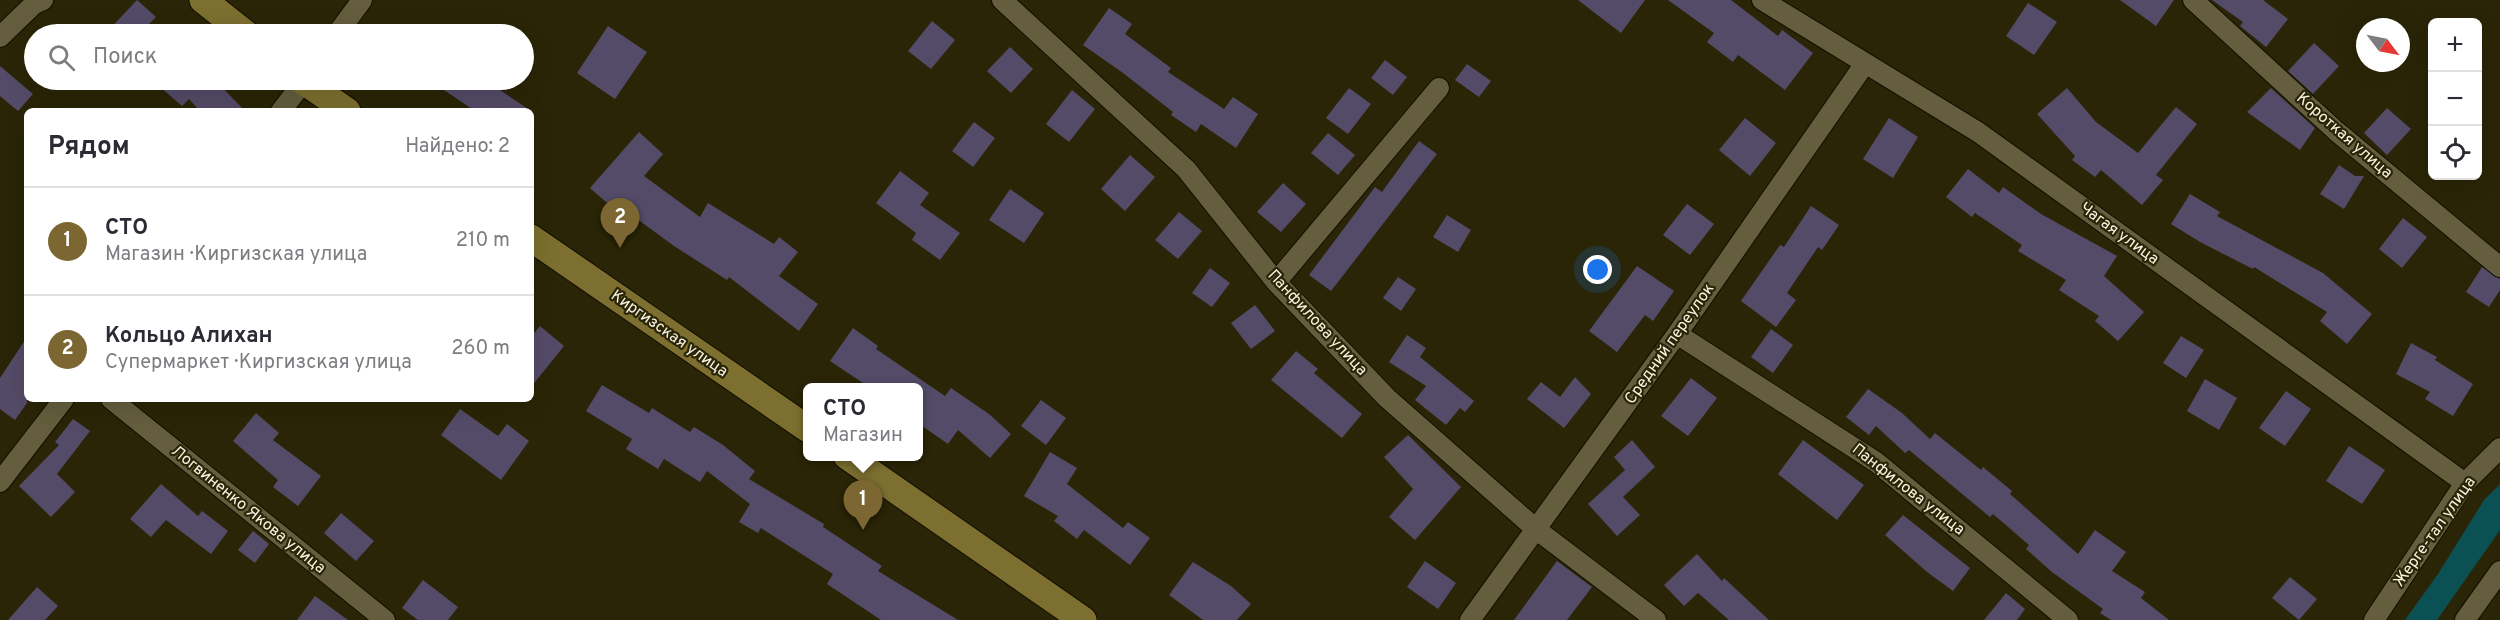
<!DOCTYPE html>
<html lang="ru">
<head>
<meta charset="utf-8">
<style>
	:root { --surface:#fff; --page:#f7f7f7; --text:#2b2b33; --muted:#7c7c81; --line:#e1e1e2; --accent:#7c6733 }
	body { margin:0; font-family:Overpass,sans-serif; background:var(--page); color:var(--text) }
	.controls { position:absolute; right:18px; top:18px; display:grid; overflow:hidden; border-radius:9px; box-shadow:0 6px 24px #0002 }
	.controls button { width:54px; height:54px; display:grid; place-items:center; padding:0; border:0; border-bottom:2px solid var(--line); background:var(--surface); color:var(--text); font:30px sans-serif }
	.compass { position:absolute; left:2356px; top:18px; width:54px; height:54px; border-radius:50%; background:var(--surface); box-shadow:0 6px 24px #0002; rotate:122deg }
	.you { position:absolute; left:1598px; top:270px; width:21px; height:21px; margin:-15px; border:4px solid #fff; border-radius:50%; background:#1a73e8; box-shadow:0 0 0 9px #1a73e833 }
	.badge { display:grid; place-items:center; width:39px; height:39px; border-radius:50%; background:var(--accent); color:#fff; font-size:20px; font-weight:700 }
	.pin { position:absolute; translate:-50% -50px; filter:drop-shadow(0 2px 3px #0008) }
	.pin::after { content:''; position:absolute; top:32px; width:21px; height:18px; background:inherit; clip-path:polygon(0 0,100% 0,50% 100%) }
	.popup { position:absolute; left:803px; top:383px; width:120px; height:78px; box-sizing:border-box; display:grid; place-content:center; border-radius:9px; background:var(--surface); filter:drop-shadow(0 2px 4px #0005); font-size:20px; white-space:nowrap; color:var(--muted) }
	.popup b { font-size:22px; color:var(--text) }
	.popup::after { content:''; position:absolute; left:50%; top:100%; margin-left:-12px; border:12px solid transparent; border-top-color:var(--surface) }
	.list { margin:0; padding:0; list-style:none }
	h2 { display:flex; justify-content:space-between; align-items:center; height:78px; margin:0; padding:0 24px; font-size:26px }
	h2 small { font-size:20px; font-weight:400; color:var(--muted) }
	.list li { display:grid; grid-template-columns:39px 1fr auto; gap:18px; align-items:center; box-sizing:border-box; height:108px; padding:0 24px; border-top:2px solid var(--line) }
	.list b { display:block; font-size:22px; white-space:nowrap }
	.list p { margin:0; font-size:20px; white-space:nowrap; color:var(--muted) }
	.list em { font-size:20px; font-style:normal; color:var(--muted) }
	.icon { flex:none; width:33px; height:33px; fill:none; stroke:currentColor; stroke-width:2; stroke-linecap:round; stroke-linejoin:round }
	.map { position:relative; flex:none; width:2500px; height:620px; overflow:hidden }
	.search { position:absolute; background:var(--surface); box-shadow:0 6px 24px #0002; left:24px; top:24px; width:510px; height:66px; display:flex; align-items:center; gap:15px; box-sizing:border-box; padding:0 21px; border-radius:33px; color:var(--muted); font-size:22px }
	.panel { position:absolute; background:var(--surface); box-shadow:0 6px 24px #0002; left:24px; top:108px; width:510px; height:294px; border-radius:9px }
	.map>svg:first-child { display:block }
</style>
</head>
<body>
<div class="map">
<svg width="2500" height="620" viewBox="0 0 2500 620">
	<rect width="100%" height="100%" fill="#2a2506"/>
	<path fill="#0b5154" d="M2500 484V530L2437 620H2405L2438 574 2484 500Z"/>
	<path fill="#544b68" d="M137 0 156 17 139 34H105Z
		M1578 0H1645L1621 33Z
		M1668 0H1731L1778 36 1782 30 1813 53 1785 90 1738 55 1733 62 1707 42 1714 33Z
		M2120 0H2174L2156 26Z
		M2212 0H2263L2288 19 2266 47 2240 26 2243 22Z
		M2028 3 2057 22 2034 55 2006 36Z
		M1109 8 1132 24 1125 34 1171 68 1168 72 1224 109 1233 97 1258 114 1236 148 1201 124 1196 132 1171 115 1173 112 1123 73 1083 45Z
		M932 21 955 40 931 69 908 51Z
		M608 26 647 52 615 99 577 73Z
		M2314 43 2339 66 2313 94 2288 71Z
		M1010 47 1033 69 1011 93 987 71Z
		M1385 60 1407 77 1393 95 1371 78Z
		M1467 64 1491 81 1479 97 1455 80Z
		M0 66 33 94 18 111 0 96Z
		M152 80H215L245 111H200L189 99 182 106Z
		M429 80H485L531 111H475Z
		M1349 88 1371 104 1348 134 1326 118Z
		M2067 88 2096 122 2138 153 2176 107 2197 124 2156 175 2163 180 2142 205 2101 170 2095 177 2072 160 2075 156 2037 114Z
		M2271 88 2315 128 2300 150 2247 112Z
		M1072 90 1095 109 1069 142 1046 124Z
		M2387 108 2411 129 2387 155 2364 133Z
		M1745 118 1776 143 1750 176 1719 150Z
		M1889 118 1918 137 1893 178 1863 159Z
		M974 122 995 138 973 167 952 151Z
		M639 132 663 154 644 176 700 217 708 203 774 244 779 237 798 252 779 276 818 304 799 331 729 277 727 280 674 246 618 205 614 209 590 188Z
		M1328 133 1355 155 1338 175 1311 153Z
		M1419 141 1437 154 1331 291 1309 275 1375 187 1382 192Z
		M1130 155 1155 177 1125 211 1101 189Z
		M2339 165 2355 176H2364L2344 209 2320 194Z
		M1968 169 1999 193 2003 187 2041 214 2117 256 2104 276 2144 312 2118 341 2095 321 2099 316 2059 290 2066 280 2018 251 2022 245 1975 213 1972 217 1946 197Z
		M900 171 929 193 920 205 960 233 940 260 912 240 916 233 876 203Z
		M1283 183 1306 204 1281 232 1257 212Z
		M1010 189 1044 213 1024 243 989 220Z
		M2190 194 2220 212 2217 216 2323 273 2372 314 2347 344 2320 321 2327 312 2254 267 2253 269 2200 242 2171 224Z
		M1687 204 1714 224 1690 255 1663 235Z
		M1811 206 1839 225 1822 250 1818 247 1787 293 1796 300 1776 327 1741 301 1780 245 1784 247Z
		M1179 212 1202 231 1178 259 1155 240Z
		M1447 215 1471 230 1458 252 1433 237Z
		M2403 218 2427 237 2402 268 2379 249Z
		M1637 266 1674 291 1653 321 1645 315 1617 352 1589 331Z
		M2482 267 2500 279V290L2489 307 2466 292Z
		M1210 268 1230 283 1212 307 1192 293Z
		M1398 277 1416 289 1401 311 1383 298Z
		M1255 305 1275 331 1251 349 1231 323Z
		M540 326 564 346 531 387V337Z
		M853 328 878 346 876 349 945 396 951 388 989 414 1011 434 990 458 958 430 948 444 918 423V387H869L830 361Z
		M1771 329 1793 345 1773 373 1751 357Z
		M1407 335 1426 348 1420 357 1474 401 1465 412 1460 408 1446 425 1415 400 1426 386 1389 362Z
		M2181 336 2204 350 2186 378 2163 363Z
		M27 337V403L15 420 0 409V378Z
		M2411 343 2437 357 2435 360 2473 384 2453 416 2425 399 2430 392 2396 374Z
		M1296 351 1318 369 1314 373 1362 414 1342 438 1271 380Z
		M1575 377 1591 394 1564 428 1527 399 1541 382 1560 397Z
		M1691 378 1717 398 1688 436 1661 416Z
		M2205 379 2237 398 2219 430 2187 411Z
		M602 385 649 413 652 408 690 432 694 427 723 445 755 471 749 479 824 524 823 527 882 566 878 571 958 620H881L827 584 833 574 761 528 758 533 739 522 750 504 707 471 700 482 664 459 658 469 626 449 632 439 586 411Z
		M1868 389 1902 413 1930 439 1935 433 1981 470 1983 467 2012 491 2010 494 2078 554 2095 530 2126 552 2112 571 2145 592 2141 598 2169 620H2111L2100 613 2103 609 2052 572 2026 549 2029 545 1993 514 1990 517 1909 450 1905 453 1876 426 1869 435 1846 417Z
		M2286 391 2311 409 2285 446 2259 428Z
		M1041 400 1066 418 1046 445 1021 426Z
		M460 409 498 436 507 424 529 441 501 480 441 435Z
		M256 413 279 433 273 440 321 476 298 506 273 487 278 480 233 441Z
		M73 419 90 431 57 474 75 492 51 517 19 486 59 445 55 442Z
		M1408 435 1461 487 1415 540 1389 517 1413 489 1384 457Z
		M1632 440 1655 467 1623 497 1640 515 1617 536 1588 504 1625 470 1614 457Z
		M1803 440 1864 485 1837 520 1778 474Z
		M2349 446 2385 470 2362 504 2326 481Z
		M1050 452 1077 468 1067 484 1123 528 1128 522 1150 538 1130 565 1084 530 1077 539 1054 521 1058 516 1024 496Z
		M161 484 198 516 202 511 228 531 211 554 166 520 151 537 130 519Z
		M341 513 374 541 356 561 324 533Z
		M1903 515 1970 568 1953 591 1927 572 1885 535Z
		M253 531 269 544 255 563 238 550Z
		M1697 554 1722 581 1724 578 1769 620H1729L1698 593 1684 606 1664 585Z
		M1425 561 1456 583 1438 609 1407 587Z
		M1557 561 1592 587 1567 620H1514Z
		M1193 562 1231 586 1251 604 1237 620H1203L1169 595Z
		M2290 577 2317 599 2299 620 2272 598Z
		M423 580 458 607 448 620H418L402 608Z
		M37 587 58 606 45 620H8Z
		M2006 593 2025 609 2017 620H1984Z
		M315 596 348 620H297Z"/>
	<g fill="none" stroke-linecap="round" stroke-linejoin="round">
		<g stroke="#120e00" stroke-width="22">
			<path id="street" d="M1002 0 1186 169 1276 282 1387 398 1537 530 1656 620
				M1762 0 1978 132 2465 483
				M2193 0 2336 131 2500 267
				M337 34 362 0
				M0 37 34 4 43 0
				M281 111 305 80
				M1276 282 1439 88
				M1677 334 1876 462 2068 620
				M111 399 385 620
				M0 482 64 399
				M1470 620 1677 334 1864 65
				M2374 620 2465 483 2500 448
				M2465 620 2500 571"/>
		</g>
		<g stroke="#120e00" stroke-width="29">
			<path id="secondary" d="M203 0 246 34
				M302 80 347 111
				M531 238 808 429
				M847 456 1083 620"/>
		</g>
		<use href="#street" stroke="#645e3e" stroke-width="20"/>
		<use href="#secondary" stroke="#7c6f2f" stroke-width="27"/>
	</g>
	<g text-anchor="middle" dominant-baseline="central" stroke-width="4.5" stroke-linejoin="round" paint-order="stroke">
		<g font-size="16" fill="#f5f2e1" stroke="#2a2506">
			<text transform="translate(2344 136) rotate(41)">Короткая улица</text>
			<text transform="translate(2119 234) rotate(36)">Чагая улица</text>
			<text transform="translate(1317 323) rotate(47)">Панфилова улица</text>
			<text transform="translate(669 334) rotate(35)">Киргизская улица</text>
			<text transform="translate(1670 344) rotate(-55)">Средний переулок</text>
			<text transform="translate(1908 490) rotate(38)">Панфилова улица</text>
			<text transform="translate(248 510) rotate(39)">Логвиненко Якова улица</text>
			<text transform="translate(2435 532) rotate(-55)">Жерге-тал улица</text>
		</g>
	</g>
</svg>
<div class="controls">
<button>+</button>
<button>−</button>
<button><svg class="icon" aria-label="locate" viewBox="0 0 24 24"><circle cx="12" cy="12" r="6"/><path d="M12 2v4M12 18v4M2 12h4M18 12h4"/></svg></button>
</div>
<svg class="compass" viewBox="-18 -18 36 36"><path d="M0-13l5 13h-10z" fill="#e53935"/><path d="M0 13l5-13h-10z" fill="#7c7c81"/></svg>
<div class="you"></div>
<div class="pin badge" style="left:863px;top:530px">1</div>
<div class="popup"><b>СТО</b>Магазин</div>
<div class="pin badge" style="left:620px;top:248px">2</div>
<div class="search"><svg class="icon" aria-label="search" viewBox="0 0 24 24"><circle cx="10" cy="10" r="6"/><path d="M15 15l6 6"/></svg>Поиск</div>
<section class="panel">
<h2>Рядом<small>Найдено: 2</small></h2>
<ul class="list">
<li><span class="badge">1</span><div><b>СТО</b><p>Магазин · Киргизская улица</p></div><em>210 m</em></li>
<li><span class="badge">2</span><div><b>Кольцо Алихан</b><p>Супермаркет · Киргизская улица</p></div><em>260 m</em></li>
</ul>
</section>
</div>
</body>
</html>
